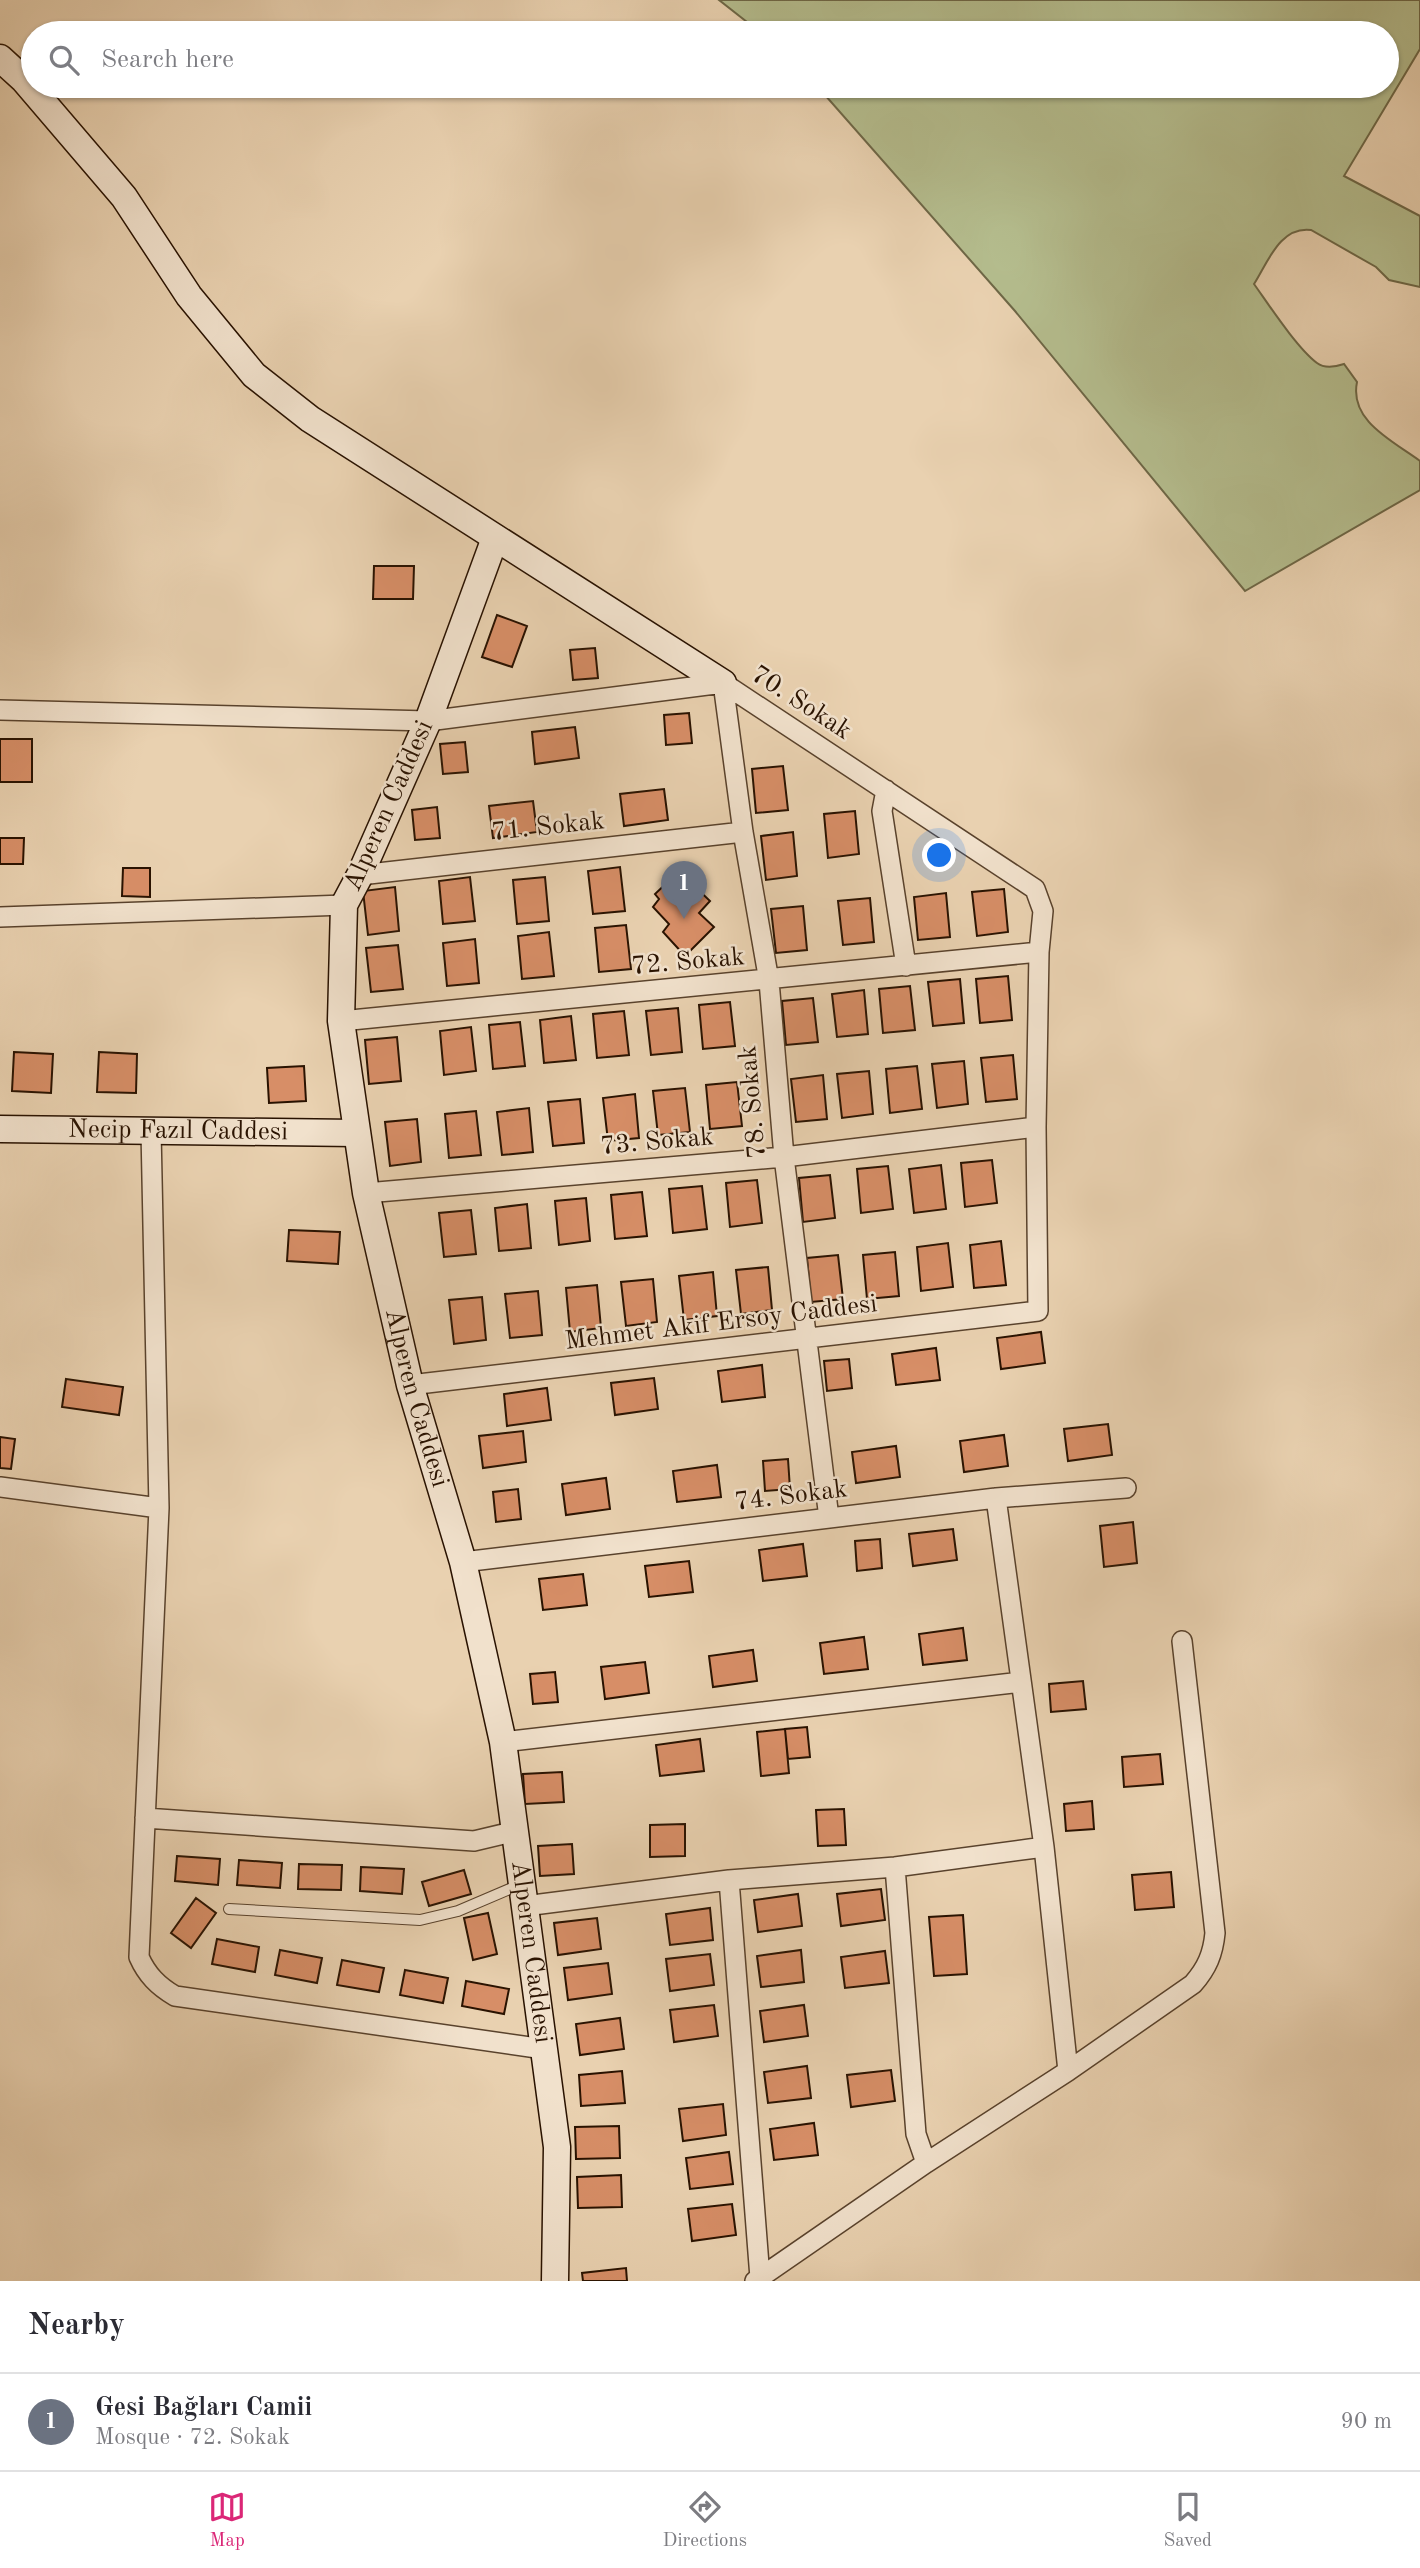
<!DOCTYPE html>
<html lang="en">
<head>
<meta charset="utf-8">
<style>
	:root { --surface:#fff; --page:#f7f7f7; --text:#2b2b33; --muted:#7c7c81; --line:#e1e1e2; --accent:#db2777 }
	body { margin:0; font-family:"Old Standard TT",serif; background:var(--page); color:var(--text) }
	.you { position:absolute; left:940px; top:856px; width:24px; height:24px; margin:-18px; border:5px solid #fff; border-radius:50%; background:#1a73e8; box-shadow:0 0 0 10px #1a73e833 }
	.badge { display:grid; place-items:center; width:46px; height:46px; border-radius:50%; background:var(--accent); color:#fff; font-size:23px; font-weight:700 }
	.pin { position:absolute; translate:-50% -58px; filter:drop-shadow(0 2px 4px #0008) }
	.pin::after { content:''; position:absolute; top:37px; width:24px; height:21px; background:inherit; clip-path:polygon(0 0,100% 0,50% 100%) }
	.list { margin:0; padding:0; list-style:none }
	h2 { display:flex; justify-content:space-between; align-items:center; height:91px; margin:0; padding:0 28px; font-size:30px }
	h2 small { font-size:23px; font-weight:400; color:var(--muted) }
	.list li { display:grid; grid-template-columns:46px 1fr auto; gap:21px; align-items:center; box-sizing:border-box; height:98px; padding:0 28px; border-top:2px solid var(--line) }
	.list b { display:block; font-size:26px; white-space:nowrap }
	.list p { margin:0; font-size:23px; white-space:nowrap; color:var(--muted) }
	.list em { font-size:23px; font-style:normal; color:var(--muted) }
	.icon { flex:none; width:38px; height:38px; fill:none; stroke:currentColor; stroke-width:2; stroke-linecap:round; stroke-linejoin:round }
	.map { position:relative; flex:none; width:1420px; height:2281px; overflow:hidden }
	.search { position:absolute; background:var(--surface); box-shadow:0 2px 5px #0004; left:21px; right:21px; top:21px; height:77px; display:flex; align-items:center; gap:18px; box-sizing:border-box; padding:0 24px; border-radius:38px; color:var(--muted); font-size:26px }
	.sheet { height:189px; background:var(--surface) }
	nav { display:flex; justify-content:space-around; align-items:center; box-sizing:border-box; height:98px; border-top:2px solid var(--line); background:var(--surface); font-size:19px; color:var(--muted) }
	nav a { display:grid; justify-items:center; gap:4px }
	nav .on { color:var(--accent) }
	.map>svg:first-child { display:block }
</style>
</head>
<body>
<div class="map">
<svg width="1420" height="2281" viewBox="0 0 1420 2281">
	<rect width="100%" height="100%" fill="#e9d1b0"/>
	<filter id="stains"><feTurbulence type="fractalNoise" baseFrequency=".00286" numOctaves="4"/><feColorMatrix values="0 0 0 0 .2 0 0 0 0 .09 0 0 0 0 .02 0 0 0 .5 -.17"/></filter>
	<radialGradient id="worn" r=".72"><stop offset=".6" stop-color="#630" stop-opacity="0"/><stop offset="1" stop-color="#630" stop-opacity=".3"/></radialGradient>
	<path fill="#b4bc8d" stroke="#6e6746" stroke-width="2" d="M719 0H1420V49L1344 176 1420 216V287L1389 280 1376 267 1311 230C1280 226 1268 262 1254 284 1269 305 1297 348 1317 363 1325 369 1335 367 1344 364L1357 382C1349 421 1393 441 1420 461V490L1245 591 1015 311 817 86H1387V33H761Z"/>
	<path fill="#d78e67" stroke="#291200" stroke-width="2" d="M374 566H414L413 599H373Z
		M497 615 527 626 512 667 482 657Z
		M595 648 598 678 573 680 570 650Z
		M689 713 692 743 666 745 664 715Z
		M575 727 579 758 535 764 532 732Z
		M0 739H32V782H0Z
		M465 742 468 772 443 774 440 744Z
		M783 766 788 810 756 813 752 769Z
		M664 789 668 820 624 826 620 794Z
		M533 801 537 832 493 838 489 806Z
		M437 807 440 838 415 840 412 810Z
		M855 811 859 854 828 858 824 814Z
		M793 832 797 876 766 880 761 836Z
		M0 838H24L23 864H0Z
		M620 867 625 911 593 914 588 871Z
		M123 868H150V897L122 896Z
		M674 876 679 882 685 877 710 901 699 913 714 927 685 956 663 932 669 924 653 907 659 899 655 894Z
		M470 877 475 921 443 924 439 881Z
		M545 877 549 921 517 924 513 880Z
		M395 887 399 931 368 935 363 891Z
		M1004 889 1008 932 977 936 972 892Z
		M946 893 950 937 918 940 914 897Z
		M870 898 874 942 843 945 838 901Z
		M803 906 807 950 776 953 771 909Z
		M626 925 631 969 599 972 595 928Z
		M549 932 554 976 522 979 518 936Z
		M475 939 479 983 447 986 443 943Z
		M398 945 403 989 371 992 366 948Z
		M1008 976 1012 1020 980 1023 976 979Z
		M960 979 964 1023 933 1026 928 982Z
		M910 986 915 1030 883 1033 879 989Z
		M864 990 868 1034 837 1037 832 994Z
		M813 998 818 1042 786 1045 782 1001Z
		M730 1002 735 1046 703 1049 699 1005Z
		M678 1008 682 1052 651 1055 646 1011Z
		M624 1011 629 1055 597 1058 593 1014Z
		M571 1016 576 1060 544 1063 540 1020Z
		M520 1022 525 1066 493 1069 489 1025Z
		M471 1027 476 1071 444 1075 440 1031Z
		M397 1037 401 1081 369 1084 365 1040Z
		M14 1052 53 1054 51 1093 12 1091Z
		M99 1052 137 1054 136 1093 97 1092Z
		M1013 1055 1017 1099 986 1102 981 1058Z
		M964 1061 968 1104 937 1108 932 1064Z
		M304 1066 306 1101 269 1103 267 1068Z
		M917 1066 922 1109 890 1113 886 1069Z
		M869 1071 873 1114 842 1118 837 1074Z
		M823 1075 827 1119 796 1122 791 1079Z
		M737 1082 742 1126 710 1129 706 1085Z
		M685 1088 690 1132 658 1135 653 1091Z
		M635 1094 639 1138 608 1141 603 1098Z
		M580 1099 584 1143 553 1146 548 1102Z
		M529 1108 533 1152 502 1155 497 1112Z
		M476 1111 481 1155 449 1158 445 1114Z
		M417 1119 421 1162 390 1166 385 1122Z
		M992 1160 997 1203 965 1207 961 1163Z
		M941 1165 946 1209 914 1213 909 1169Z
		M888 1166 893 1209 861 1213 857 1169Z
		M830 1175 835 1218 803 1222 799 1178Z
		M757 1180 762 1223 730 1227 726 1183Z
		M702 1186 707 1229 673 1233 669 1189Z
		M642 1192 647 1236 615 1239 611 1195Z
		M586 1198 590 1241 559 1245 555 1201Z
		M527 1204 531 1248 499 1251 495 1208Z
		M471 1210 476 1254 444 1257 439 1213Z
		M289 1230 340 1232 338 1264 287 1261Z
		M1001 1241 1006 1285 974 1288 970 1245Z
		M948 1243 953 1287 921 1291 917 1247Z
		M895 1252 899 1296 867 1299 863 1255Z
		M838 1255 843 1299 811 1302 807 1258Z
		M768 1267 772 1310 741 1314 736 1270Z
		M713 1272 717 1316 684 1320 679 1276Z
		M653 1279 657 1322 626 1326 621 1282Z
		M597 1285 601 1328 570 1332 566 1288Z
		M538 1291 542 1335 510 1338 505 1294Z
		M482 1297 486 1340 454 1344 449 1300Z
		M1041 1332 1045 1363 1001 1369 997 1338Z
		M936 1348 940 1380 896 1385 892 1354Z
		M849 1359 852 1388 827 1391 824 1361Z
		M762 1365 765 1397 722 1402 718 1371Z
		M654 1378 658 1409 615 1415 611 1383Z
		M66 1379 123 1387 119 1415 62 1407Z
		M547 1388 551 1420 507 1426 504 1394Z
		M1108 1424 1112 1455 1068 1461 1064 1429Z
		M523 1431 526 1462 483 1468 479 1436Z
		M1004 1435 1008 1466 964 1472 960 1441Z
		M0 1437 15 1439 11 1469 0 1468Z
		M896 1446 900 1477 856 1483 852 1452Z
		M788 1459 790 1489 765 1491 763 1461Z
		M717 1465 721 1497 677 1502 673 1471Z
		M606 1478 610 1509 566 1515 562 1484Z
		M518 1489 521 1519 496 1522 493 1492Z
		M1133 1522 1137 1563 1104 1567 1100 1526Z
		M953 1529 957 1560 913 1566 909 1534Z
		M880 1539 882 1568 857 1571 855 1541Z
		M803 1544 807 1576 763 1581 759 1550Z
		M689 1561 693 1592 649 1597 645 1566Z
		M583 1574 587 1605 543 1610 539 1579Z
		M963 1628 967 1660 923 1665 919 1634Z
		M864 1637 868 1669 824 1674 820 1643Z
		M753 1650 757 1681 713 1687 709 1656Z
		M645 1662 649 1693 605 1699 601 1667Z
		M555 1672 558 1702 533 1704 530 1674Z
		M1083 1681 1086 1709 1051 1712 1049 1684Z
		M807 1727 810 1757 788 1759 785 1729Z
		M785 1729 789 1773 761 1776 757 1732Z
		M700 1739 704 1771 660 1776 656 1745Z
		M1160 1754 1163 1784 1124 1787 1122 1757Z
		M562 1772 564 1802 525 1804 523 1774Z
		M1092 1801 1094 1829 1066 1831 1064 1804Z
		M844 1809 846 1845 818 1846 816 1810Z
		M685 1824V1856L650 1857V1825Z
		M572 1844 574 1874 540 1876 538 1846Z
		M177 1856 220 1859 218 1885 175 1881Z
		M239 1860 282 1863 280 1888 237 1885Z
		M299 1864 342 1865 341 1890 298 1889Z
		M361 1867 404 1869 402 1894 360 1891Z
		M464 1870 471 1894 429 1906 422 1882Z
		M1171 1872 1174 1907 1135 1910 1132 1875Z
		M881 1889 885 1920 841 1926 837 1894Z
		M798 1894 802 1926 758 1932 754 1900Z
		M196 1898 216 1913 191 1948 171 1933Z
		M710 1908 713 1940 670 1945 666 1914Z
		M488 1913 497 1954 473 1960 464 1918Z
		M963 1915 967 1974 934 1976 929 1917Z
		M597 1918 601 1949 558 1955 554 1923Z
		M217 1939 259 1947 255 1972 212 1964Z
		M280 1950 322 1958 317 1983 275 1975Z
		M801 1950 804 1982 761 1987 757 1956Z
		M885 1951 889 1983 845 1988 841 1957Z
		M710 1954 714 1985 670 1991 666 1959Z
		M342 1960 384 1968 379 1992 337 1985Z
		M608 1963 612 1994 568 2000 564 1968Z
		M405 1970 448 1978 443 2003 400 1995Z
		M466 1981 509 1989 504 2014 462 2006Z
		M714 2005 718 2036 674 2042 670 2010Z
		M804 2005 808 2036 764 2042 760 2011Z
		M620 2018 624 2049 580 2055 576 2024Z
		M807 2066 811 2098 768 2103 764 2072Z
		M891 2070 895 2101 851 2107 847 2075Z
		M622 2071 625 2103 581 2106 579 2075Z
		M723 2104 726 2135 683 2141 679 2109Z
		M814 2123 818 2155 774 2160 770 2129Z
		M619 2126 620 2158 576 2159 575 2127Z
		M729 2152 733 2184 690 2189 686 2158Z
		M621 2175 622 2207 578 2208 577 2177Z
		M732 2204 736 2235 692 2241 688 2209Z
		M626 2268 627 2281H583L582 2273Z"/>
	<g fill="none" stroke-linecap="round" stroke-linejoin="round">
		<g stroke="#59422c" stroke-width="12">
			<path id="lane" d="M229 1909 420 1920 458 1911 519 1885"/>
		</g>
		<g stroke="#59422c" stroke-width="22">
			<path id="street" d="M723 683 743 832 769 981 784 1157 829 1518
				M0 710 428 721 723 683 1035 889 1043 911 1039 952 1036 1127 1038 1311 410 1385
				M886 790 882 811 906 966
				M360 875 743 832
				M0 917 344 905
				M341 1021 1039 952
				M366 1193 784 1157 1036 1127
				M0 1487 159 1508 151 1131
				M996 1498 1044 1847 1068 2071
				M159 1508 139 1957C147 1975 158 1986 175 1996L544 2049
				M463 1562 996 1498 1126 1488
				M503 1742 1021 1682
				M145 1818 474 1841 516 1831
				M895 1867 916 2134 926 2163
				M729 1880 760 2278
				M525 1906 729 1880 895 1867 1044 1847
				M755 2281 926 2163 1068 2071 1193 1984C1207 1968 1213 1954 1215 1933L1182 1641"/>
		</g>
		<g stroke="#291200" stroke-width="29">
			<g id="secondary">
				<path d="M0 58 24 80 124 197 189 296 254 375 310 419 723 683"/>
				<path id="s1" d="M495 538 428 721 360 875 344 905 341 1021 366 1193 410 1385 463 1562 503 1742 557 2147 555 2281"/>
				<path id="s2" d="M0 1129 356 1133"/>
			</g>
		</g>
		<use href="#lane" stroke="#f1e1cc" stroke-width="10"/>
		<use href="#street" stroke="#f1e1cc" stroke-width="19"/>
		<use href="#secondary" stroke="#f1e1cc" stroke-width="26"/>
	</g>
	<g text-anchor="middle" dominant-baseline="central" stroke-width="5" stroke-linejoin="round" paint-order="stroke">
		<g font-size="26" fill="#291200" stroke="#f1e1cc">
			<text transform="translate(801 703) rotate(33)">70. Sokak</text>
			<text transform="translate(389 806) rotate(-66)">Alperen Caddesi</text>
			<text transform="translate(548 827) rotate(-6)">71. Sokak</text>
			<text transform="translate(688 962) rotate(-5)">72. Sokak</text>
			<text transform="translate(753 1102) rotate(-95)">78. Sokak</text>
			<text stroke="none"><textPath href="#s2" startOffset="178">Necip Fazıl Caddesi</textPath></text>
			<text transform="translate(657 1142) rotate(-5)">73. Sokak</text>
			<text transform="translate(721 1323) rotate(-7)">Mehmet Akif Ersoy Caddesi</text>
			<text stroke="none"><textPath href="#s1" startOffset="898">Alperen Caddesi</textPath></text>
			<text transform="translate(791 1496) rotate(-7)">74. Sokak</text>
			<text stroke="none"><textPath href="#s1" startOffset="1465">Alperen Caddesi</textPath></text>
		</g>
	</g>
	<rect width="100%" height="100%" filter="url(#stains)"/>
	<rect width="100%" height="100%" fill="url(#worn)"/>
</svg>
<div class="you"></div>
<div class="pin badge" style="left:684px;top:919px;background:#6b7280">1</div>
<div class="search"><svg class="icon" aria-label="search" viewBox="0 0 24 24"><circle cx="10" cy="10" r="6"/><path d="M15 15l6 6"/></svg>Search here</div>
</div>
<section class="sheet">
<h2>Nearby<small></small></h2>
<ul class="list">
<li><span class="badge" style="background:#6b7280">1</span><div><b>Gesi Bağları Camii</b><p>Mosque · 72. Sokak</p></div><em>90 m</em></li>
</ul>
</section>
<nav>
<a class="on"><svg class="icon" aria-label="map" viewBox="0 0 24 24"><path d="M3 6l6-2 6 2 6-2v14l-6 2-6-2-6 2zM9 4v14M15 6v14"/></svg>Map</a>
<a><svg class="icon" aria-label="directions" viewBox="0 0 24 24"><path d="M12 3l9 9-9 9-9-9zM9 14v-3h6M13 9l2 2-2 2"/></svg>Directions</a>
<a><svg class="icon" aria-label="saved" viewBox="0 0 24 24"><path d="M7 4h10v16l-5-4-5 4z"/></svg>Saved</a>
</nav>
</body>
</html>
